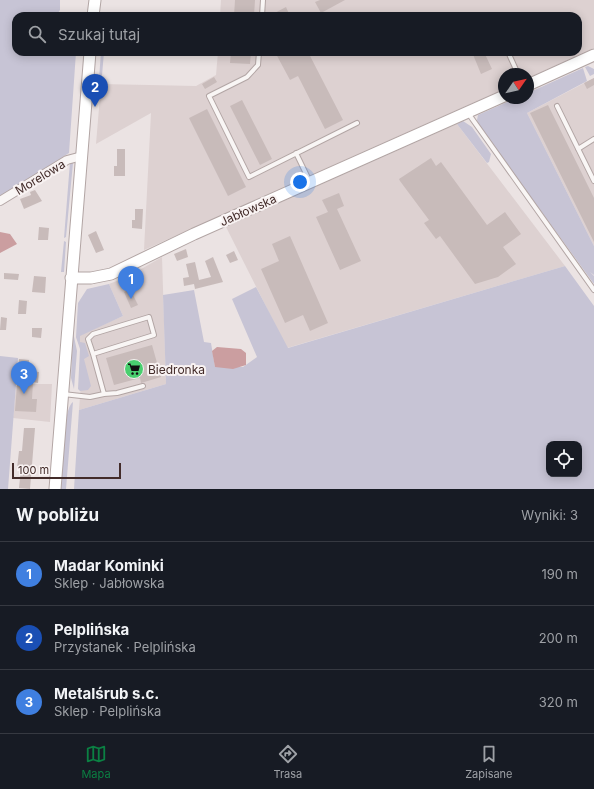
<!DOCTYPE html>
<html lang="pl">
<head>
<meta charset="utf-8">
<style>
	:root { --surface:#171b24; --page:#20242c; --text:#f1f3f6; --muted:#9ea1a6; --line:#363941; --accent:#0b8043 }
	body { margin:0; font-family:Inter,sans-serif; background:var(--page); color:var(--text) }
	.controls { position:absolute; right:12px; bottom:12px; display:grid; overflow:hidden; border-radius:8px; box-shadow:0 2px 10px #0003 }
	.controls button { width:36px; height:36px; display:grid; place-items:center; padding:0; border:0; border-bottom:1px solid var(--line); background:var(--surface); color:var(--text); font:20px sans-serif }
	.compass { position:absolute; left:498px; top:68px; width:36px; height:36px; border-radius:50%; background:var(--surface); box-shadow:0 2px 10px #0003; rotate:56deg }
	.scale { position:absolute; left:12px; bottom:10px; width:109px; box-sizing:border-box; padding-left:4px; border:2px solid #432c2a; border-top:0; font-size:11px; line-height:14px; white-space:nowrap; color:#432c2a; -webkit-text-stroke:3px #f8f2f2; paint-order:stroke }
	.you { position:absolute; left:300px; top:182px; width:14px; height:14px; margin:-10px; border:3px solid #fff; border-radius:50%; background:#1a73e8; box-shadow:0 0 0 6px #1a73e833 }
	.badge { display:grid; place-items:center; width:26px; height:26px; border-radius:50%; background:var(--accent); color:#fff; font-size:13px; font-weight:700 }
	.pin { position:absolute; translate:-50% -33px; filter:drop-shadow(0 1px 2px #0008) }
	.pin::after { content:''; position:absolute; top:21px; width:14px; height:12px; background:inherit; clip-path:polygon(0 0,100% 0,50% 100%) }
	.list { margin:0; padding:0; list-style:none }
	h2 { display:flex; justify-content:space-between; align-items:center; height:52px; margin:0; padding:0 16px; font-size:17px }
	h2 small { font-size:13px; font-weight:400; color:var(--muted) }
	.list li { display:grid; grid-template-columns:26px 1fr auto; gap:12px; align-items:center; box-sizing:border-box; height:64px; padding:0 16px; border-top:1px solid var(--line) }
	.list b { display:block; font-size:15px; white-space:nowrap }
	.list p { margin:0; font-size:13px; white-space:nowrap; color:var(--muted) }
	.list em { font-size:13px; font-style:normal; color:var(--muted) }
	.icon { flex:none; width:22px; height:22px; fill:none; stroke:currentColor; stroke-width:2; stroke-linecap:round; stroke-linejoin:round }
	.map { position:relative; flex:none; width:594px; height:489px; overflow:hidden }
	.search { position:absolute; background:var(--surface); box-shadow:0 2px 10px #0003; left:12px; right:12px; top:12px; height:44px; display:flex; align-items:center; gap:10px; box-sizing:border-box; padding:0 14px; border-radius:12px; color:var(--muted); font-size:15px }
	.sheet { height:244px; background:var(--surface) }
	nav { display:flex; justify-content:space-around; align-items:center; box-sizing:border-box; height:56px; border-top:1px solid var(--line); background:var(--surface); font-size:11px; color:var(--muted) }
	nav a { display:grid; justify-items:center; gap:2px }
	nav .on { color:var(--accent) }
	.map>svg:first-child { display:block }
</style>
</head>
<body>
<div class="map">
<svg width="594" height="489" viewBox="0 0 594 489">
	<rect width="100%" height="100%" fill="#ebe3e3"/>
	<path fill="#ddd1d1" d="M221 0H594V48L528 78V74H504V89L144 250 151 113 96 144 101 84 196 86 216 75 218 52H578V16H220Z
		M594 78V246L527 113Z
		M457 124 565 266 287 348 226 227Z
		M162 257 166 384 79 410 83 354 76 337 123 316 109 284 129 276Z
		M33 384H52L50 422 13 418 16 386Z"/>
	<path fill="#c7c4d5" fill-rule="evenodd" d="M0 0H60V10L56 16H16V52H76L69 153 0 197Z
		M101 52H104L100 99 98 92Z
		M588 66 594 69V74L590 76 585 67Z
		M583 68 587 81 527 113 594 246V275L590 272 594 276V284L478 124 477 120 478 115 516 98H528V93Z
		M463 121 472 127 491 154 489 162 487 163 457 124Z
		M70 162 73 163 66 237 64 238Z
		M64 241 66 242 64 272H61Z
		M565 266 594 306V489H74L79 410 166 384 163 295 194 290 204 342 211 343 215 367H243L257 357 232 299 256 287 288 348ZM549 444H579V474H549Z
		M109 284 123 316 80 336V342L85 343 89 356 84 359 91 386 88 390 80 391 78 389 80 349 76 337 78 303 87 289Z
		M73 332 77 351 74 389 71 378Z
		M0 356 18 358 8 489H0Z
		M73 402 66 489H59C60 474 63 408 73 402Z"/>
	<path fill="#cb9ea0" d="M0 232 10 234 17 244 0 253Z
		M217 347 241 349 246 353V365L233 369 215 367 212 351Z"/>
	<path fill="#c8bbba" d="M235 0H255L254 16H234Z
		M320 0H345L321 13 315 2Z
		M286 7 290 16H269Z
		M231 52H251L250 64 230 63Z
		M275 52H308L343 120 325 129 298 76 290 80Z
		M472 52H484L492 69 481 74Z
		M214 77 217 82 205 89 202 84Z
		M594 78V85L587 89 584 83Z
		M242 100 272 159 260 165 230 106Z
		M548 105 594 198V242L530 113Z
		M207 109 246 187 228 196 189 118Z
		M117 149H125V176H114V166H117Z
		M431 158 436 166 441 162 487 225 505 212 521 234 503 247 516 264 498 277 475 284 440 236 436 239 424 223 429 220 400 181 399 179Z
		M35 190 42 201 24 209 20 199 31 195 30 192Z
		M339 193 344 206 337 209 361 261 340 270 316 217 328 212 322 200Z
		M135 209H143L142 229 132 228V220H135Z
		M39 227 49 228 48 240H38Z
		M96 231 104 250 96 253 88 235Z
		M290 236 328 323 310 331 303 315 285 323 261 269 279 261 272 244Z
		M186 249 188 257 177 261 174 254Z
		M234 251 238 260 230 263 226 255Z
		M213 257 223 282 195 289 194 284 184 286 183 278 189 277 186 264 195 262 199 280 211 277 205 261Z
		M4 273 19 274 18 280 4 279Z
		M34 276 46 277 45 293 32 292Z
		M130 289 138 305 131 308 124 292Z
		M19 300 27 301 26 314H18Z
		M1 317 7 318 6 330H0Z
		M32 328H42L41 338 32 337Z
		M152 345 161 377 141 383 140 378 114 385 106 358Z
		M19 359 29 360V371L39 372 38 383 33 382 32 399H37L36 412 15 411Z
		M24 428H35L30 489 19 488 21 468H17L19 451H22Z"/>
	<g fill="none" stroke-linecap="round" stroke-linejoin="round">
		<g stroke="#b2a5a4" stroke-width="6">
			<path id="service" d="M262 16 263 0
				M259 52 258 65 247 77 209 96 249 177 357 123
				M508 52 518 74
				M557 106 594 181
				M468 113 594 290
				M578 149 594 139
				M296 153 310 182
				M63 394 90 397 104 394 93 354 154 335 149 317 93 334 88 339 93 354
				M104 394 117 393 143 386"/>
		</g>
		<g stroke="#b2a5a4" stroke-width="10">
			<path id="minor" d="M0 201 67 160 82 156"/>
		</g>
		<g stroke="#b2a5a4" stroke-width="13">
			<path id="secondary" d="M93 16 95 0
				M528 85 594 55
				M71 278H91L111 274 194 234 504 96
				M55 489 90 52"/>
		</g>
		<use href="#service" stroke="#f9f6f5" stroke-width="4"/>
		<use href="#minor" stroke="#f9f6f5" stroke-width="8"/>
		<use href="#secondary" stroke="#fff" stroke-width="11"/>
	</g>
	<defs>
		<g id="supermarket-disc" transform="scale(1)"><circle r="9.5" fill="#49cf6f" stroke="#f8f2f2"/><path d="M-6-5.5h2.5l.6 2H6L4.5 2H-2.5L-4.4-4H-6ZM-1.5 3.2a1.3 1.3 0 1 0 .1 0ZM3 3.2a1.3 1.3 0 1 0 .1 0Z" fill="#111"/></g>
	</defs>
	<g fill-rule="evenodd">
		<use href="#supermarket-disc" x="134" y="369"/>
	</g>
	<g text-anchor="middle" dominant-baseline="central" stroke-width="4" stroke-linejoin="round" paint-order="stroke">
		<g font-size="12" fill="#432c2a" stroke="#f8f2f2">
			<text transform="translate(40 177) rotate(-31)">Morelowa</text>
			<text transform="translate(248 210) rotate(-24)">Jabłowska</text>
		</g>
		<g font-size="12" fill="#432c2a" stroke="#f8f2f2" text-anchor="start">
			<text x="148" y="369">Biedronka</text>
		</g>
	</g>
</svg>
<div class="controls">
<button><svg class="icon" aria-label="locate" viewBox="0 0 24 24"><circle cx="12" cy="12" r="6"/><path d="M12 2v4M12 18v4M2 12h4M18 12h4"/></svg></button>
</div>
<svg class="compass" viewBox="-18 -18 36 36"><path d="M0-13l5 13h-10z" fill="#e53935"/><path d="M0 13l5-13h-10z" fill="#9ea1a6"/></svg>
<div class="scale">100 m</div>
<div class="you"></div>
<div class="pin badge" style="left:131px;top:299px;background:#3f7fe0">1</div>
<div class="pin badge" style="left:95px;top:107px;background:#1a4fb4">2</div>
<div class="pin badge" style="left:24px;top:394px;background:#3f7fe0">3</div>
<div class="search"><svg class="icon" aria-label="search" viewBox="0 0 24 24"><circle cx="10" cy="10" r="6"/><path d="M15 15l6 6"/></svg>Szukaj tutaj</div>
</div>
<section class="sheet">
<h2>W pobliżu<small>Wyniki: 3</small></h2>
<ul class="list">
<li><span class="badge" style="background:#3f7fe0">1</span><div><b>Madar Kominki</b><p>Sklep · Jabłowska</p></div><em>190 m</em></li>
<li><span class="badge" style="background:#1a4fb4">2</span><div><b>Pelplińska</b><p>Przystanek · Pelplińska</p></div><em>200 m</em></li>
<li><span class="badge" style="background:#3f7fe0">3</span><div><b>Metalśrub s.c.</b><p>Sklep · Pelplińska</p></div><em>320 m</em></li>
</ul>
</section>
<nav>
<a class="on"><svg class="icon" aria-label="map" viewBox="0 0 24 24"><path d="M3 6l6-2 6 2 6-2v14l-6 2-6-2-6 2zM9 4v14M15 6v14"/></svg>Mapa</a>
<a><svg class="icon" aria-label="directions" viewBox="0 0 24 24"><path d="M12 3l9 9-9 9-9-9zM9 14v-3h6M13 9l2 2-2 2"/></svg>Trasa</a>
<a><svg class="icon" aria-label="saved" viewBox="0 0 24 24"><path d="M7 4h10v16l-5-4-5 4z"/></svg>Zapisane</a>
</nav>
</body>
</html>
